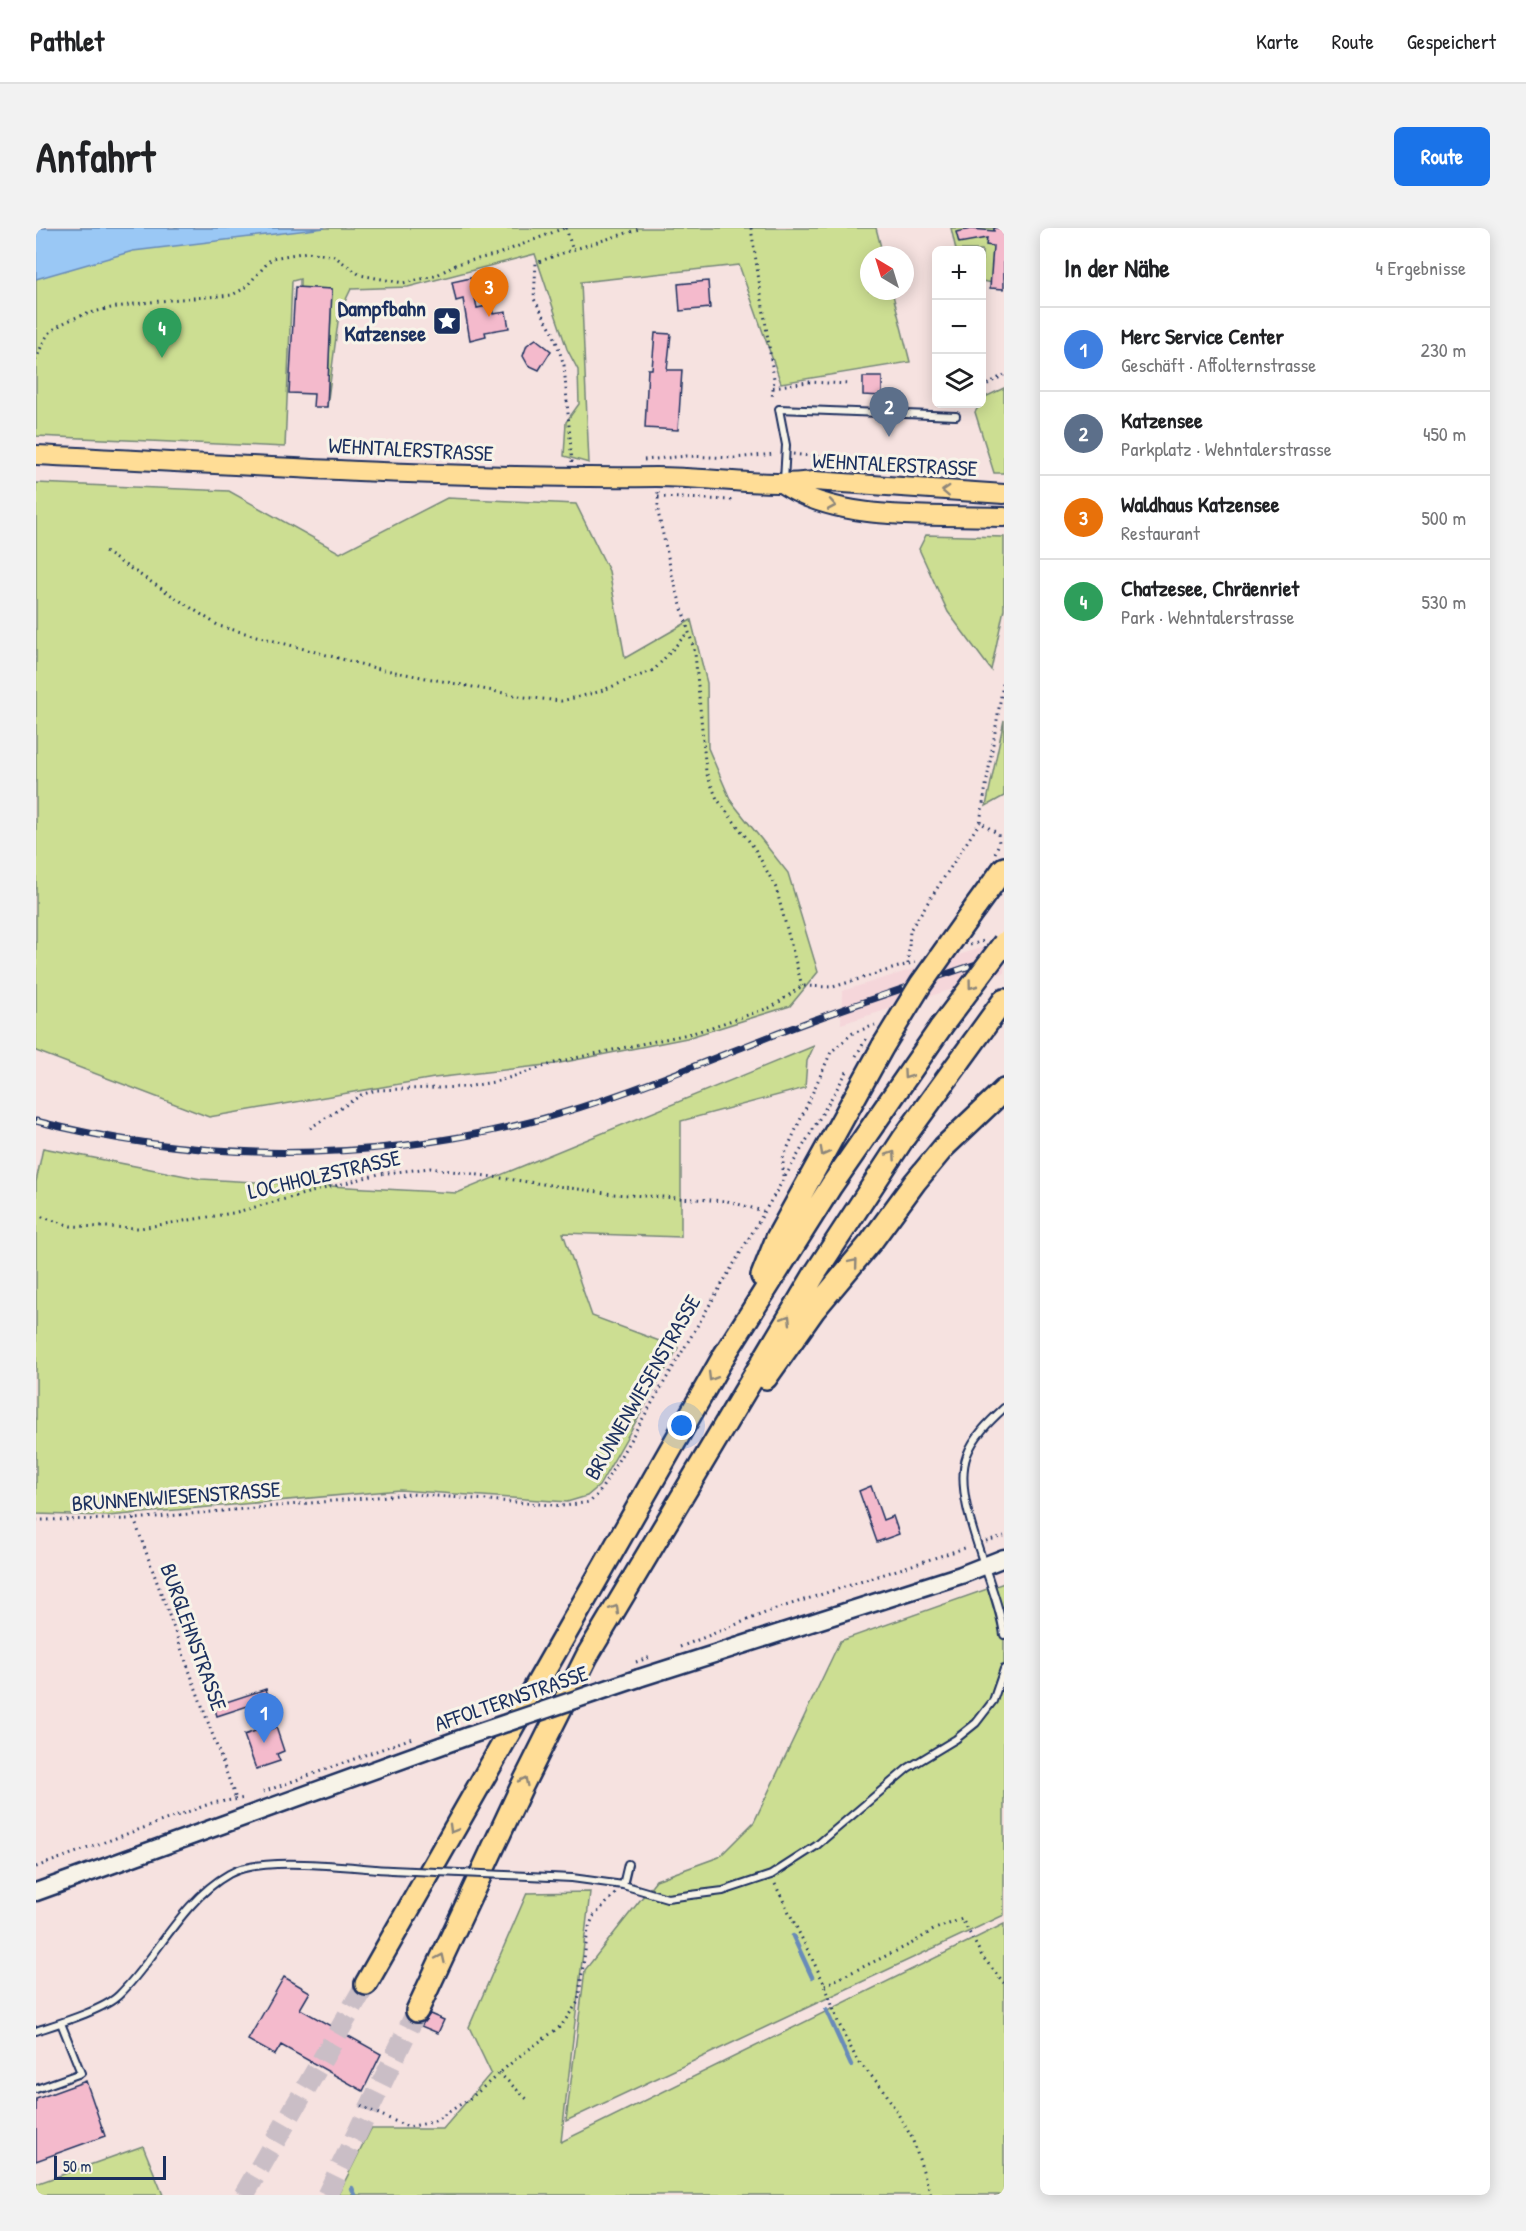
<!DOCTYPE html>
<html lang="de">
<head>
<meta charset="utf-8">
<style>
	:root { --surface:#fff; --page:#f2f2f2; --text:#202124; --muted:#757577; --line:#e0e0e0; --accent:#1a73e8 }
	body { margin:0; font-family:"Patrick Hand",sans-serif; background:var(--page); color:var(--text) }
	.controls { position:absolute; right:18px; top:18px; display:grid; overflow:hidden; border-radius:9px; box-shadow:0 3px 15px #0003 }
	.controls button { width:54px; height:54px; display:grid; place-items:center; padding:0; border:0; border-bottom:2px solid var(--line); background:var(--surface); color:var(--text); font:30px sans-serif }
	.compass { position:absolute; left:824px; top:18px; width:54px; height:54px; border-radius:50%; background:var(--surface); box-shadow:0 3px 15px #0003; rotate:322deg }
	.scale { position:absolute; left:18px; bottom:15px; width:112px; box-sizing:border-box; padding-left:6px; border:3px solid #1b2f5e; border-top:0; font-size:16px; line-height:21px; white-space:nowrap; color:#1b2f5e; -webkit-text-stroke:4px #f7f3e8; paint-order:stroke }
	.you { position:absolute; left:646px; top:1198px; width:21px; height:21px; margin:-15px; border:4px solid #fff; border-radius:50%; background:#1a73e8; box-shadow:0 0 0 9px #1a73e833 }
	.badge { display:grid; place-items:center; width:39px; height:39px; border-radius:50%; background:var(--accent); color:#fff; font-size:20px; font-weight:700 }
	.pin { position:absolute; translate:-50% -50px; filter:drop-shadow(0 2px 3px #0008) }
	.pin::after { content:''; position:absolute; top:32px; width:21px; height:18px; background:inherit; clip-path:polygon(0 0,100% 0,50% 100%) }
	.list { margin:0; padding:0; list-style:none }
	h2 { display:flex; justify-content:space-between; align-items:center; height:78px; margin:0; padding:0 24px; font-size:26px }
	h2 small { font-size:20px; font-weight:400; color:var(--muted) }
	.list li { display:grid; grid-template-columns:39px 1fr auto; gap:18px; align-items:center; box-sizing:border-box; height:84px; padding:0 24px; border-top:2px solid var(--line) }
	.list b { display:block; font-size:22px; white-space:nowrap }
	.list p { margin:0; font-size:20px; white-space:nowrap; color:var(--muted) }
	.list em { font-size:20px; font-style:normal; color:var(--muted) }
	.icon { flex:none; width:33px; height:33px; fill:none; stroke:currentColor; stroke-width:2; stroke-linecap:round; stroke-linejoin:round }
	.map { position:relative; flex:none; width:968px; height:1967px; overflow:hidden; border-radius:9px }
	header { display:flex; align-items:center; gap:36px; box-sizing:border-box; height:84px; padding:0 30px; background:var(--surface); border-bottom:2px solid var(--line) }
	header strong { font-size:28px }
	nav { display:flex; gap:33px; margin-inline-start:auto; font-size:21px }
	.intro { display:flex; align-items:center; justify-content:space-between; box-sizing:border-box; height:144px; padding:0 36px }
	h1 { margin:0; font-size:42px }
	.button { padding:15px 27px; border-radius:9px; background:var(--accent); color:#fff; font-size:21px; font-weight:700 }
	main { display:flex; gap:36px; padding:0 36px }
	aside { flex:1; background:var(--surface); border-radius:9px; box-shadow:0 3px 15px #0003 }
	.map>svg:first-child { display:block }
</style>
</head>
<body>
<header>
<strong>Pathlet</strong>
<nav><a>Karte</a><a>Route</a><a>Gespeichert</a></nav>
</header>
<div class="intro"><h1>Anfahrt</h1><a class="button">Route</a></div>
<main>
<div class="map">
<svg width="968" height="1967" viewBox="0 0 968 1967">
	<rect width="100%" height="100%" fill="#f6e2e0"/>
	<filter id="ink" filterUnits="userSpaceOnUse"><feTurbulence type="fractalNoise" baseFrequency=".0167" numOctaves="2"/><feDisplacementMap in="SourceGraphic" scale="12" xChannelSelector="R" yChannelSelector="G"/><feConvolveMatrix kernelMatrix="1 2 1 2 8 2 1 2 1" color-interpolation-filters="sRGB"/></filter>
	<g filter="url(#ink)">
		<path fill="#f5d6da" d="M968 713V745L805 796 806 763Z"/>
		<path fill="#ccde92" stroke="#748678" stroke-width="1.5" d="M0 0H840L847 27H833V63H856L874 134 745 155 703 37 545 54 553 235 528 228 530 194 543 176 542 142 531 121 499 26 372 59 315 61 303 86 291 179 296 61 264 60V51L256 53 249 219 0 208Z
			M915 0H958L962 56 946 53V22H920Z
			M968 160V245H958L939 184 949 169Z
			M0 255 193 263 304 325 411 270 540 276 573 343 589 430 655 392 671 455 672 520 695 573 752 645 782 744 754 778 651 810 519 836 398 850 173 889 0 823Z
			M890 307 968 309V381L955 442 912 384 883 321Z
			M968 492V568L950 578Z
			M778 818 771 833 769 860 645 893V1009L527 1005 556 1088 642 1120 563 1258 551 1268 531 1274 364 1262 72 1288 0 1286V954L7 920 165 951 421 965Z
			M968 1355V1687L530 1893 549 1742 620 1652 683 1629 718 1594 804 1413Z
			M554 1664 525 1914 968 1696V1967H302L335 1901H407L455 1845 433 1799 491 1665Z
			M107 1918 127 1967H0V1956Z"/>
		<path fill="#9ac8f5" stroke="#678bb9" stroke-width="1.5" d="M0 0H289L97 23 0 51Z"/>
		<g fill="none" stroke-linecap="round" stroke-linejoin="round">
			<path stroke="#678bb9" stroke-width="4.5" d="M757 1708 776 1749
				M790 1782 815 1837
				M316 1960 319 1967"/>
		</g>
		<path fill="#f4bacc" stroke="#1b2f5e" stroke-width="1.5" d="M958 0H968V61L954 60 957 18 950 17 951 10 923 15 920 4 935 1 958 3Z
			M435 50 441 80 456 77 457 86 470 84 473 100 449 104 450 108 434 112 427 71 420 73 416 54Z
			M672 53 674 80 644 83 642 56Z
			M259 59 296 61 291 179H277L278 166 253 165Z
			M619 105 635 106 631 142H646L642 202 609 200 612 141H616Z
			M500 111 515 123 503 142 492 137 487 128 491 117Z
			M827 149H846V168L827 167Z
			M835 1258 847 1292 857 1288 863 1306 841 1314 823 1263Z
			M230 1461 233 1471 181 1488 178 1478Z
			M240 1499 248 1523 241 1526 244 1533 220 1541 208 1507 228 1500 229 1503Z
			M248 1749 274 1764 264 1781 345 1826 327 1863 245 1817 239 1827 212 1812Z
			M394 1786 408 1792 402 1805 385 1798Z
			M50 1853 69 1908 0 1933V1871Z"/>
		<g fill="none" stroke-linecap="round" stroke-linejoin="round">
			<path stroke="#cabec6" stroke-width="21" stroke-dasharray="21 10" stroke-linecap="butt" d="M208 1967 330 1756
				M291 1967 381 1783"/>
			<g stroke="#1b2f5e" stroke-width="10">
				<path id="lane" d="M748 253 750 217 743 181 920 188
					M968 1180C954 1193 938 1208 931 1227 914 1272 962 1357 968 1407
					M536 1650 587 1657 631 1670 687 1663 735 1647 780 1618 872 1540 920 1511 940 1495 957 1473 968 1441
					M587 1657 592 1636
					M0 1803C21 1796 68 1782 83 1767 121 1730 145 1673 193 1646 226 1627 316 1640 355 1642
					M0 1861 45 1845 25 1795"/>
			</g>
			<g stroke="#1b2f5e" stroke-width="21">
				<path id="secondary" d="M603 1450 925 1347 968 1330
					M0 1664 432 1508"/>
			</g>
			<g stroke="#1b2f5e" stroke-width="22">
				<path id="primary" d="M0 227C207 237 413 251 620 249 673 249 726 259 778 253L968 266
					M748 257C805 295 901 286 968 289"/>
			</g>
			<g stroke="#1b2f5e" stroke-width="26">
				<path id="highway" d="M939 680 968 640
					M726 1048 741 1010 847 818
					M730 1150 778 1082 835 1014 879 954 908 919 968 862
					M330 1756 689 1126 795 958 905 799
					M381 1783 485 1560 551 1428 780 1044 867 911 968 772"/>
			</g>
			<path stroke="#1b2f5e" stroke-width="3" stroke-dasharray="1.5 4.5" stroke-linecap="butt" d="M530 0 536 20
				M715 0 738 151 736 171
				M0 132C3 124 7 113 12 107 39 74 154 71 196 67L209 60 236 30 271 24 298 28 324 47 367 55 399 48 421 36 462 26 528 0
				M737 159 772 154 814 156
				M946 159 968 147
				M757 226 799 231 818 239
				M608 232 651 228 698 230 739 226
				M536 234 528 137 517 104 498 71 500 35C535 21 570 12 606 0
				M622 264V284L636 347 659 425 670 544 681 571 719 621 740 660 766 758
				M622 269 696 272
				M69 324 183 398 339 440 488 469 525 473 562 464 618 442 652 404
				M959 625 963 615 962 606 944 594 968 450
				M934 717 948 713
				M872 736 874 702 944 594
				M274 900 325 867 340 862 430 859 463 853 525 833 657 805 736 779 766 758 797 759 879 734
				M747 948V930L795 824 817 805 839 797
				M0 987 35 998 104 1000 197 985 343 946 394 940 577 966 691 973 727 983
				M98 1291 200 1571
				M0 1292 98 1291 374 1266 529 1278 554 1274 563 1265 813 840
				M950 1313 968 1308
				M644 1419 734 1383 932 1319
				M227 1564 376 1510
				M0 1639 176 1575 210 1570
				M739 1656 789 1757 802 1794 821 1832 848 1862 876 1910 895 1967
				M789 1757 875 1716 899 1701 926 1691 946 1728 968 1755
				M463 1845 493 1873
				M325 1878 372 1899 397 1894 436 1869 481 1830 525 1798 542 1774 552 1702 557 1689 580 1665"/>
			<use href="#lane" stroke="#f7f3e8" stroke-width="6"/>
			<use href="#secondary" stroke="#f7f3e8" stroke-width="16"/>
			<use href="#primary" stroke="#ffdd96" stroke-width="18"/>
			<use href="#highway" stroke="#ffdd96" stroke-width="21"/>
			<g stroke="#1b2f5e" stroke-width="7">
				<path id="rail" d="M0 893C164 935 334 935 498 893 581 871 660 837 740 806 815 777 891 752 968 727"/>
			</g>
			<use href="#rail" stroke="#f7f3e8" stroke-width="4.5" stroke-dasharray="14" stroke-linecap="butt"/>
			<g stroke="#1b2f5e" stroke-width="10" stroke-linecap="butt">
				<path id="lane-bridge" d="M355 1642 536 1650"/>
			</g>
			<g stroke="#1b2f5e" stroke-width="21" stroke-linecap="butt">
				<path id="secondary-bridge" d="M432 1508 603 1450"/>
			</g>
			<g stroke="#1b2f5e" stroke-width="26" stroke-linecap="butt">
				<path id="highway-bridge" d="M905 799 968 715
					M847 818 885 756 939 680"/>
			</g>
			<path stroke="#1b2f5e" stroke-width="3" stroke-dasharray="1.5 4.5" stroke-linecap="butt" d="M820 828 830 811
				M600 1434 615 1429"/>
			<use href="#lane-bridge" stroke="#f7f3e8" stroke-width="6"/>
			<use href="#secondary-bridge" stroke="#f7f3e8" stroke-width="16"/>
			<use href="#highway-bridge" stroke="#ffdd96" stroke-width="21"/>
		</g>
		<defs><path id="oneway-chevron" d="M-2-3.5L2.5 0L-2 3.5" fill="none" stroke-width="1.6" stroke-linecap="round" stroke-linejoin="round" transform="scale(1.5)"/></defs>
		<g stroke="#8d867a">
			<use href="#oneway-chevron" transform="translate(910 263) rotate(-177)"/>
			<use href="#oneway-chevron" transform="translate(796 277) rotate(10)"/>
			<use href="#oneway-chevron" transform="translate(936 757) rotate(127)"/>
			<use href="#oneway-chevron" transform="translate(871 847) rotate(125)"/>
			<use href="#oneway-chevron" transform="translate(788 924) rotate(118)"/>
			<use href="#oneway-chevron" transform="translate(856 927) rotate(-56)"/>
			<use href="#oneway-chevron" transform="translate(818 1035) rotate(-50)"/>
			<use href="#oneway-chevron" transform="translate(751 1091) rotate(-59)"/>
			<use href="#oneway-chevron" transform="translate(676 1149) rotate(121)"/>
			<use href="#oneway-chevron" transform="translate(579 1381) rotate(-59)"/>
			<use href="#oneway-chevron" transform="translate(488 1553) rotate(-64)"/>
			<use href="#oneway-chevron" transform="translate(417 1601) rotate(120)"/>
			<use href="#oneway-chevron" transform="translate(405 1730) rotate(-65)"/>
		</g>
	</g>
	<defs>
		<g id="sight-square" transform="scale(1.5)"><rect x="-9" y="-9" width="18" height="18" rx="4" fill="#1b2f5e" stroke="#f7f3e8"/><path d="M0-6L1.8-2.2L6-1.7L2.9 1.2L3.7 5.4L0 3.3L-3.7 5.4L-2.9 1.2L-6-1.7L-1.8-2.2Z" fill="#fff"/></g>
	</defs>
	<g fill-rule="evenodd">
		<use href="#sight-square" x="411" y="93"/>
	</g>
	<g text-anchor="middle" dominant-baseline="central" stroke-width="6" stroke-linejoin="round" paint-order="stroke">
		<g font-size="22" font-weight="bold" fill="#1b2f5e" stroke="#f7f3e8" text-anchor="end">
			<text x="390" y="80">Dampfbahn<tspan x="390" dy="25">Katzensee</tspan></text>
		</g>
		<g font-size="22" fill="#1b2f5e" stroke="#f7f3e8">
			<text transform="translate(375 221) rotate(3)">WEHNTALERSTRASSE</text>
			<text transform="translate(859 236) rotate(3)">WEHNTALERSTRASSE</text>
			<text transform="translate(288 946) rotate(-13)">LOCHHOLZSTRASSE</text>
			<text transform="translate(606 1159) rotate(-60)">BRUNNENWIESENSTRASSE</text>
			<text transform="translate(140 1268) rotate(-4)">BRUNNENWIESENSTRASSE</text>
			<text transform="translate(158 1409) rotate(70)">BURGLEHNSTRASSE</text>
			<text transform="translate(475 1470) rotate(-19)">AFFOLTERNSTRASSE</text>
		</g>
	</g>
</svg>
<div class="controls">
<button>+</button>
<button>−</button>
<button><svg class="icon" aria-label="layers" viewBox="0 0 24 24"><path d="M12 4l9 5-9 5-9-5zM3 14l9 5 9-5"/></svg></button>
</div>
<svg class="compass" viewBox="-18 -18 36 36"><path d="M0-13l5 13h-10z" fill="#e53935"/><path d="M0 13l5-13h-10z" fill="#757577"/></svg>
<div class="scale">50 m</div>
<div class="you"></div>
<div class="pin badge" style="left:228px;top:1515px;background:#3f7fe0">1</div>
<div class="pin badge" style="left:853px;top:209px;background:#5c6f8a">2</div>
<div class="pin badge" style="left:453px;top:89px;background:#e8710a">3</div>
<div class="pin badge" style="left:126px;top:130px;background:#2e9e5b">4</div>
</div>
<aside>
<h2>In der Nähe<small>4 Ergebnisse</small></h2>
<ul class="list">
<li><span class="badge" style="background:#3f7fe0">1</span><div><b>Merc Service Center</b><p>Geschäft · Affolternstrasse</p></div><em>230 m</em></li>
<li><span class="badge" style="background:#5c6f8a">2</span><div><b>Katzensee</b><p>Parkplatz · Wehntalerstrasse</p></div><em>450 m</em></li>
<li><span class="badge" style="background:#e8710a">3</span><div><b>Waldhaus Katzensee</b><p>Restaurant</p></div><em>500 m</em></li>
<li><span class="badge" style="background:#2e9e5b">4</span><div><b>Chatzesee, Chräenriet</b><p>Park · Wehntalerstrasse</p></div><em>530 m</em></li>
</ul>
</aside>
</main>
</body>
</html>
